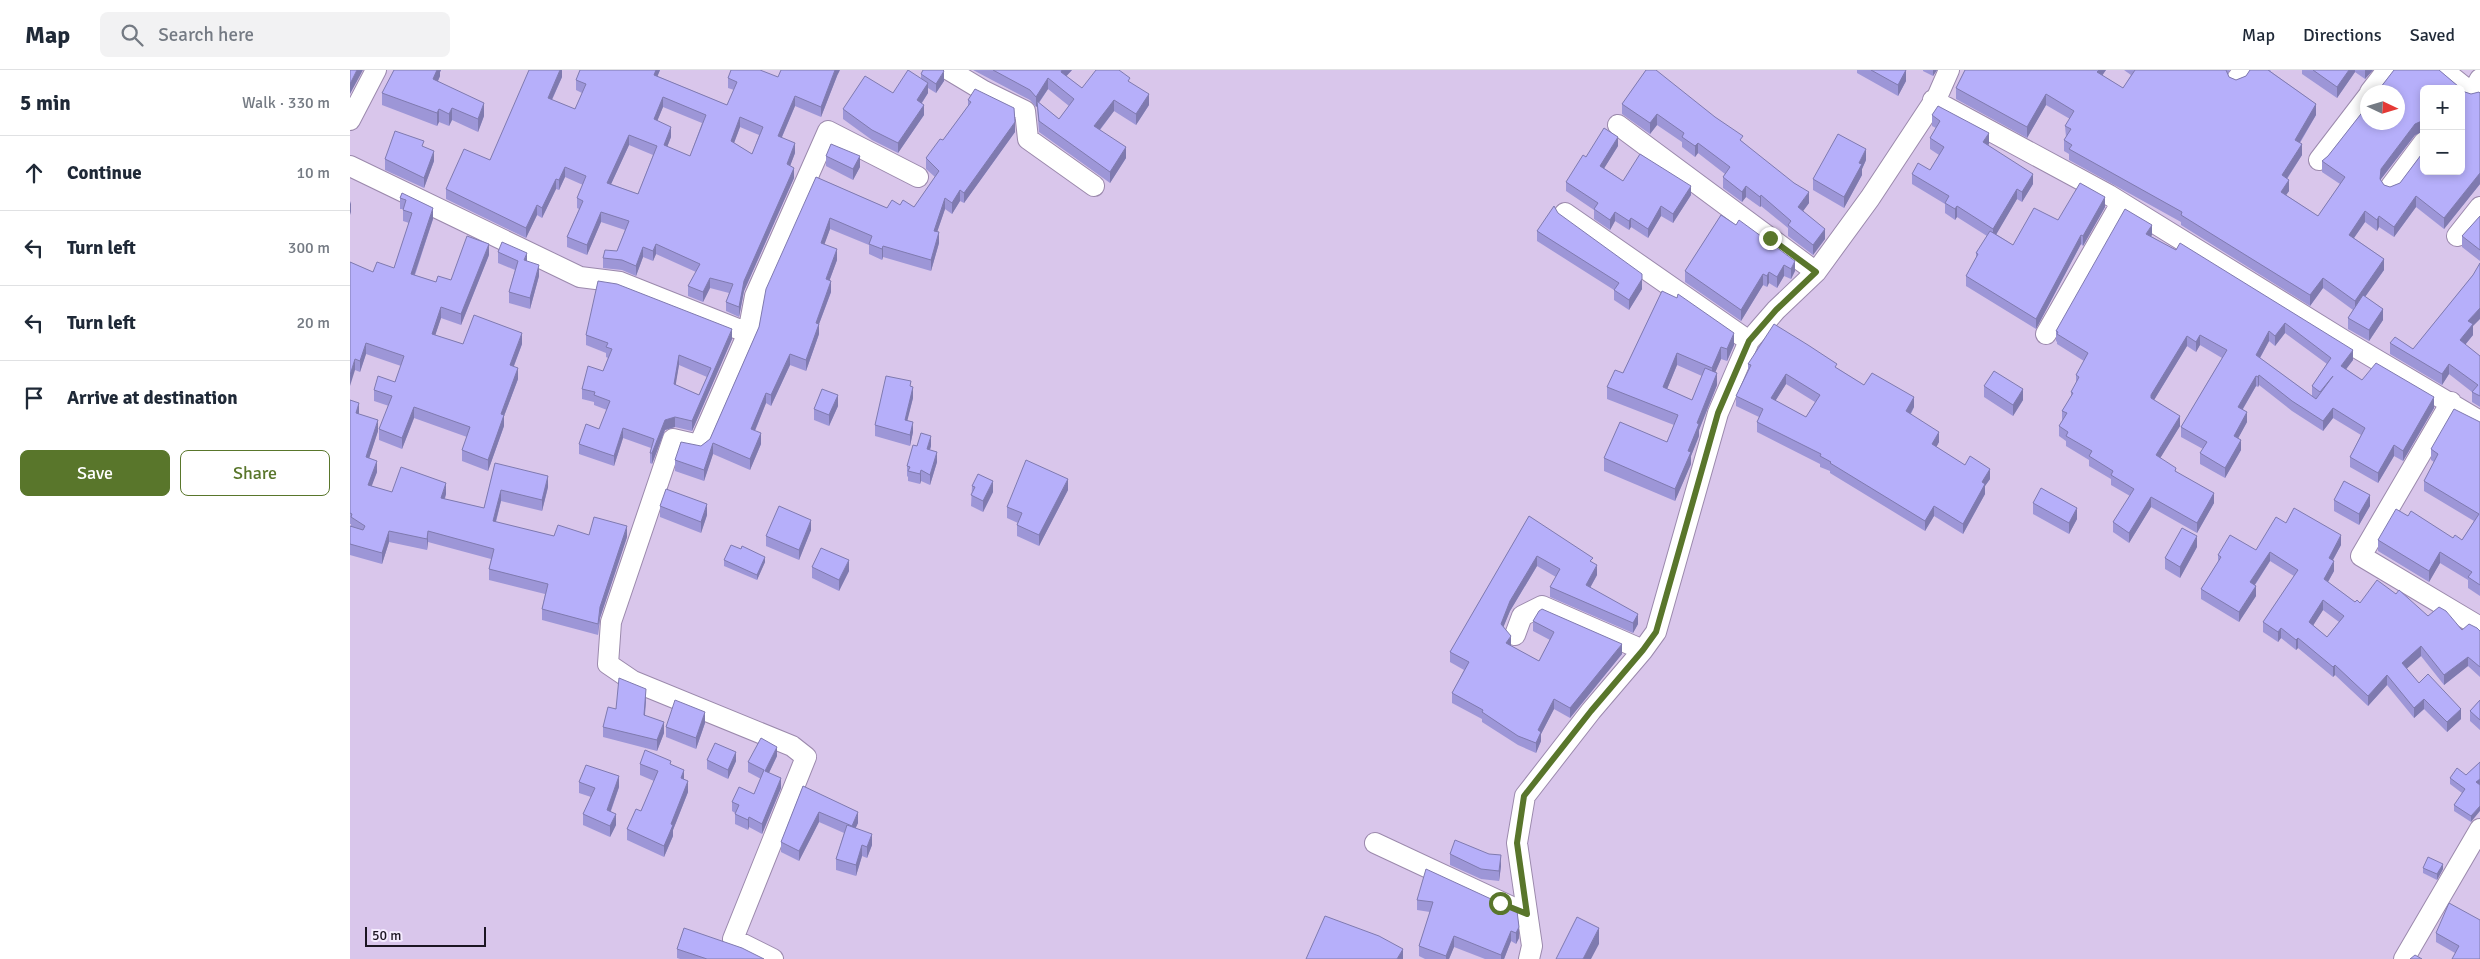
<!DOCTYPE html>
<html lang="en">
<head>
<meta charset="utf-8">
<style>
	:root { --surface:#fff; --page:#f2f2f3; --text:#1f2937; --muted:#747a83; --line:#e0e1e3; --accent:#59762b }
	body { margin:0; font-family:Signika,sans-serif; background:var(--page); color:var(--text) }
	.controls { position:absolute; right:15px; top:15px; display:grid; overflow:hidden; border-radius:8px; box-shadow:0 2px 8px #0003 }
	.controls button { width:45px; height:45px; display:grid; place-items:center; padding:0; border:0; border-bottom:1px solid var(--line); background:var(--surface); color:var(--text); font:25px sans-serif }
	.compass { position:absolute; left:2010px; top:15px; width:45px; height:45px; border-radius:50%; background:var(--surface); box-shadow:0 2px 8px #0003; rotate:94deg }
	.scale { position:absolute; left:15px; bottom:12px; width:121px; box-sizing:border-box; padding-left:5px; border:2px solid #1c1522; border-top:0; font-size:14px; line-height:18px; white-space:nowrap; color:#1c1522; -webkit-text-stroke:4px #f5ecff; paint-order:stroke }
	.stop { position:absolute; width:15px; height:15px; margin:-11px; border:4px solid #59762b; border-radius:50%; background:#fff }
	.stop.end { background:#59762b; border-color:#fff; box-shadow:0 1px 5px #0008 }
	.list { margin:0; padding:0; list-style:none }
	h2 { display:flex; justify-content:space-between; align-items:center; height:65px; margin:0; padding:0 20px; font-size:21px }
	h2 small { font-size:16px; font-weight:400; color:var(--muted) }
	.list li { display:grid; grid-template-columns:32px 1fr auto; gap:15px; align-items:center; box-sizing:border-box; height:75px; padding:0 20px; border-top:1px solid var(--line) }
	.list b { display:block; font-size:19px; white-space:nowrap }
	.list em { font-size:16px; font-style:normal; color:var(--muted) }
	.actions { display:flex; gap:10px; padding:15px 20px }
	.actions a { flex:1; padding:11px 0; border:1px solid var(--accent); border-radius:8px; text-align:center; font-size:18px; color:var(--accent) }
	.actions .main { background:var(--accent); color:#fff }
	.icon { flex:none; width:28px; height:28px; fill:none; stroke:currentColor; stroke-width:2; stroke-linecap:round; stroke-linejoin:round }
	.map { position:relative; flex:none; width:2130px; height:889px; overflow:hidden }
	header { display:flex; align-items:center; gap:30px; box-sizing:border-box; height:70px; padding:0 25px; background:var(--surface); border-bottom:1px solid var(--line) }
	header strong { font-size:24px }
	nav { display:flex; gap:28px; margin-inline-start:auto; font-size:18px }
	.search { width:350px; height:45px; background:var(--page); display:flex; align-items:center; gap:12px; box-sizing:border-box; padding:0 18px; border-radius:8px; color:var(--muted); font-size:19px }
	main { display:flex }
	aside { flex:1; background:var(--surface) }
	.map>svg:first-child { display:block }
</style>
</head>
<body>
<header>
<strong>Map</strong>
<div class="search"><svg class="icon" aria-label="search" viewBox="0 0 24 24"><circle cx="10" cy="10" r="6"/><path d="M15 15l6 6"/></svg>Search here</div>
<nav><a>Map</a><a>Directions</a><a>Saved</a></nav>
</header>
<main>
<aside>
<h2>5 min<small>Walk · 330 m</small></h2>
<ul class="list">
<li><svg class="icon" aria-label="ahead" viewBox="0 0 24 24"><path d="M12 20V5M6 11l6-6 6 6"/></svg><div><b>Continue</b></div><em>10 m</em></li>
<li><svg class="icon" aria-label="left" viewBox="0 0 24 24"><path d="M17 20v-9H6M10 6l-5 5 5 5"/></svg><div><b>Turn left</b></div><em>300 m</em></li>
<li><svg class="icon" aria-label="left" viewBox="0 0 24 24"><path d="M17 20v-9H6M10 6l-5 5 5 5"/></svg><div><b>Turn left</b></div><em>20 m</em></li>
<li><svg class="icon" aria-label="arrive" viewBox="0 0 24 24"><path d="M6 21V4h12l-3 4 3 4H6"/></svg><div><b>Arrive at destination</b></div></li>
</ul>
<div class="actions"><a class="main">Save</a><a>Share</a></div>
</aside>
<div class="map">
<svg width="2130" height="889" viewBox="0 0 2130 889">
	<rect width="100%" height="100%" fill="#d9c6eb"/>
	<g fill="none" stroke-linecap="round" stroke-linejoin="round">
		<g stroke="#9b89ac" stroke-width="22">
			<path id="minor" d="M599 0 634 21 675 41 678 69 744 116
				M2093 0 2122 23 2130 9
				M1887 9 1894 0
				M2020 22 2037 0
				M1583 30 1759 125 1995 271 2130 351
				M0 50 26 0
				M1268 55 1466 202
				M1969 90 2018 26
				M0 96 230 207 270 212 398 263 405 226 478 61 568 107
				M2041 116 2074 72
				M1215 143 1399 271
				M2107 166 2130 137
				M398 263 349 375 323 369 261 552 258 594 283 611 442 676 456 687 383 869 423 889
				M1696 264 1771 133
				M2101 332 2011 486 2130 557
				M1165 565 1172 546 1192 536 1293 580
				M1025 773 1177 844
				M1179 889 1182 876 1167 773 1175 726 1241 641 1293 580 1306 562 1368 343 1399 271 1426 240 1466 202 1520 128 1588 25 1599 0
				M2054 889 2130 759"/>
		</g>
		<use href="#minor" stroke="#fff" stroke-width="20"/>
	</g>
	<path fill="#9d96d7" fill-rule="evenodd" d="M44 0H91L90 2V6L88 11 134 46 128 62 102 50 99 56 89 52 87 56 32 35V23Z
		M212 0V7L202 30 225 39 232 23 226 20V10L230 0H310L307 6 377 35 384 20 378 18V8L487 6 471 47 445 36 432 67 445 83 440 96 444 108 394 221 389 247 376 241V232L379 223 360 218 353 232 338 226V216L346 202 306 184 303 191 293 187 286 206 272 200 253 198V188L267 181 275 160 251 152 237 185 217 177V167L229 139 227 138V128L233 115 215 107 209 120 206 119 192 148 187 145 176 168 96 129V119L140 90ZM313 37 352 53 340 86 317 77 321 67 307 51ZM390 57 409 65 402 84 384 73ZM279 75 303 85 288 124 261 114Z
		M623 0H722L716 6 732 18 780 12 799 35 786 55 764 41 750 60 776 88 760 113 689 62 687 36 686 37 680 30ZM698 19 719 36 709 49 689 33Z
		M1296 0 1393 72 1459 133 1453 141 1475 169 1463 185 1438 166V158L1411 136 1410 137 1396 127 1392 132 1373 118V107L1375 104 1348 83 1345 87 1332 77V72L1307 55 1300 64 1272 44V34Z
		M1507 0H1556V11L1548 26 1507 3Z
		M1573 0H1587L1583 6 1573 1Z
		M1615 0H1756L1752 5 1773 18 1781 5 1774 0H1880L1878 4 1879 7 1886 10 1896 6 1900 0H1921L1920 1 1966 34V45L1950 73 1952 74V85L1937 109 1939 110V121L1936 125 1968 146 1990 114 1972 102V91L1978 86 2018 35V52H2048V22H2027L2044 0H2089L2115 22 2121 24 2129 22 2130 23V114L2094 159 2066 137 2044 167 2029 157 2027 161 2015 152 2004 168 2034 189V200L2015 227 2033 239V250L2019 271 1998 259V248L2003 240 1973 218 1960 236 1831 155V152L1719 90V84L1714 81V70L1716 67 1715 56 1720 49 1696 35 1677 68 1606 29V18ZM2074 19H2111V101H2074V81L2050 113 2040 117 2034 115 2031 111V109L2065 65 2074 61Z
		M1952 0H2023L2015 9 2005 2 1987 28 1952 4Z
		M571 4 594 11 586 23 578 18V23L572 33 574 45 548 83 522 70 493 49V39L543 23 571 8Z
		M618 30 665 62 614 133 610 131 602 144 595 139 587 162 589 173 581 201 533 187 532 190 519 184V175L480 159 474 174 487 190 479 211 481 222 469 254V264L456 301 440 295 421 336 416 333 405 361 411 374 400 400 363 384 354 411 325 401V390L351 376 360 369 409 257 466 107 537 138 550 135 564 137 585 107 576 99V88L593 70 618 36Z
		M1582 45 1639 74 1638 75 1683 114 1672 132 1667 129 1646 164 1663 175 1708 150 1755 137 1733 176 1731 174 1686 259 1616 216V206L1626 188V183L1637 166 1607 147 1605 150 1595 143V134L1562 114V104L1580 100 1589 85 1580 79V68L1586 58 1582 56Z
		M1268 76 1254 98 1273 111 1341 125 1323 153 1311 146 1298 168 1281 157 1279 160 1265 151 1260 160 1244 149V140L1216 121V112L1236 87Z
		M74 77 84 91 74 118 35 100V89Z
		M476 86 510 97 503 110 476 96Z
		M1516 90 1512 99V105L1494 138 1463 120V109Z
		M52 123 83 149 65 205 86 212 101 210 139 185 111 255 91 248 85 265 113 274H172L164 296 168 309 154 346V356L138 401 112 391V380L117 367 64 348 52 379 29 370V359L39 336 24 331V320L45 312 51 296 16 284 10 302 5 300 0 192 23 202 44 198 59 153 53 151V139H50V128Z
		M1208 143 1292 219 1279 240 1264 230V220L1187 171V161Z
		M1371 145 1445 201 1441 209 1434 206 1427 218 1419 213 1417 217 1413 215 1391 251 1335 212V201Z
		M2130 146V191L2112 177V166Z
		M1802 165 1801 166 2003 290 1996 299 2012 310 2084 338 2053 391 2044 386 2028 413 2000 397V387L2011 365 1983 348 1973 361 1942 341 1909 315 1908 317 1906 316 1893 339 1897 352 1888 368 1891 380 1875 408 1850 394V383L1853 379 1831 367V357L1872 288 1850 275 1846 282 1837 276 1804 330 1830 356 1810 388 1864 433 1847 463 1801 437 1779 473 1763 462V452L1780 426 1761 415V409L1739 396V390L1716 376V371L1709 366V356L1712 351V341L1721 326V322L1726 313V305L1734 291 1707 274V272L1706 271V261ZM1935 263 1977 294 1962 316V326L1910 288 1919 271 1925 276Z
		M148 182 177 191 189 206 180 239 159 233V222L165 200 148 193Z
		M2123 205V265L2115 275 2130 286V337L2122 332V322L2099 304 2092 315 2040 284V273L2063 279Z
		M1312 221 1384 275 1377 291 1371 289 1365 302 1367 315 1349 360V366L1341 386V394L1325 431 1254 401V388L1317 372 1324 355 1257 329V317L1273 303ZM1327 295 1352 306 1342 330 1317 319Z
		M236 265 382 269 342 361 325 357 315 360 302 394 300 393V383L301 378 273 368 264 396 229 384V374L249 359 257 340 244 335V332L232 329V319L253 301 258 288 256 287V283L236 275ZM329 295 357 307 349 325 325 315Z
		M1398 294 1487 298 1514 315 1564 337 1561 344 1589 372 1586 377 1615 395 1640 409 1635 416V424L1613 464 1584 446 1575 461 1480 403V401L1470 397V394L1407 362V352L1409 347 1386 336V326L1398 301ZM1436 314 1465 332 1456 347 1425 331Z
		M1634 316 1673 330 1663 346 1634 327Z
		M561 317 563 328 557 350 563 362 560 376 525 366V355Z
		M0 330 9 344 28 361 19 388 27 402 21 416 42 422 96 424 95 429 134 438 145 393 198 417 192 441 151 431 146 452 204 466 239 465 277 467 250 548 248 565 192 550V539L195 524 139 510V499L141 489 78 472 77 480 39 472 32 494 0 485V456H1V454H0Z
		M488 336 479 356 464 350V339Z
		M2129 352H2130V526L2118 518V510L2090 493 2079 512 2028 481V470L2058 446 2103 468 2112 470 2124 451 2074 421V411L2084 392 2081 390V379Z
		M567 376H581L580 380 587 392 580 415 571 411 570 414 558 411V407L557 406V396Z
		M622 416 643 422 633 442 621 436Z
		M718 420 689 476 667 466V455L668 453 657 448V437Z
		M1984 430 2020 436 2009 455 1984 441Z
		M1683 433 1727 449 1719 464 1683 444Z
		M310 436 357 445 351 463 310 447Z
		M1179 446 1243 493 1247 505 1240 518 1288 554 1283 563 1200 527V517L1206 507 1187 496 1160 541 1153 557 1161 576 1189 591 1200 570 1183 561V551L1272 584 1220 648 1204 639 1191 664V671L1186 683 1168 675 1132 652V649L1102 633V623L1114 600 1100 592V582Z
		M1936 453 1991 475 1983 490 1984 501 1978 512 2005 532 2078 546 2112 560 2130 561V607L2118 596 2094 615 2071 586 2056 599 2069 613 2111 649 2097 662 2074 639 2064 648 2037 615 2018 636 1985 605 1983 607 1948 578 1946 580 1931 568 1928 572 1913 562V552L1944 506 1920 491 1905 515 1906 526 1889 552 1851 529V519L1868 492V485L1906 480ZM1973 540 1989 552 1977 567 1963 555Z
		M461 460 449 490 416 476V466Z
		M1847 477 1830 508 1815 499V488Z
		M374 490 415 492 407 510 374 496Z
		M462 497 499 501 489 521 462 508Z
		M296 629 295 645 314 663 307 681 253 667V657L266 639Z
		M2130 630V660L2120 651V641Z
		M355 653 346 679 316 667V657Z
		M427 686 419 703 431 718 412 764 399 757 398 760 385 754V743L382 741V732L404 724 411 709 398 702V692Z
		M357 690 386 691 378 709 357 699Z
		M2130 692V714L2121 752 2104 741V735L2112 723 2100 714V708L2116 705Z
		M290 694 321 695 334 709 338 722 323 760V766L314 787 277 770V759L291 741 304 711 290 705Z
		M229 712 269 717 261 741 266 755 260 767 233 755V744L241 727 229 723Z
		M453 716 508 753 505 758 522 775 517 788 512 786 506 806 486 800V789L494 763 469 752 449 791 431 782V772Z
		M1100 784 1151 796 1149 811 1131 809 1100 795Z
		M2073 798 2093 799 2087 810 2073 803Z
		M1067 830 1167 841 1169 868 1166 874 1161 871 1154 889H1135L1104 877 1099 889H1075L1069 886V876L1080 842 1067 840Z
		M2130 850 2105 883 2086 872V863Z
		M327 879 414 889H330L327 888Z"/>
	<path fill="#7f7aaf" d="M7 0H13L0 24V14Z
		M87 0H91L90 2V6L83 22V9Z
		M210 0H212V7L198 38V28Z
		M306 0H310L304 15V5Z
		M485 0H490L487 6 471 47V37Z
		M712 0H722L711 12V2Z
		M1556 0V11L1548 26V15Z
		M1583 0H1587L1583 6Z
		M1749 0H1756L1747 13V2Z
		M1999 0H2005V2L1987 28V17Z
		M2015 0H2023L2015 9Z
		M594 1V11L586 23V14Z
		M698 8V19L687 35V31V36L686 37V27Z
		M578 13V23L567 40V30Z
		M799 24V35L786 55V44Z
		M1696 24V35L1677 68V57Z
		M445 26V36L428 76V66Z
		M313 27V37L304 59V49Z
		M764 30V41L744 67V56Z
		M134 33V46L128 62V49Z
		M1966 34V45L1945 80V70Z
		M574 35V45L548 83V73Z
		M102 38V50L99 56V44Z
		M89 39V52L87 56V43Z
		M1307 44V55L1300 64V53Z
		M390 47V57L381 81V71Z
		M2074 50V61L2065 65 2031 109 2030 120V109L2031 99 2065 54Z
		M665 52V62L614 133V123Z
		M321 57V67L314 85V75Z
		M1639 63V74L1633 82V72Z
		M279 65V75L257 123V113Z
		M1268 67V76L1250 105V96Z
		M445 73V83L437 104V94Z
		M1348 73V83L1345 87V76Z
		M1952 74V85L1932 116V105Z
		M776 77V88L760 113V102Z
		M1516 79V90L1512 99V105L1494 138V127L1509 93Z
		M84 81V91L74 118V108Z
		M510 86V97L503 110V99Z
		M215 97V107L209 120V110Z
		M444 98V108L394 221 389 247V237L394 211Z
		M2130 103V114L2094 159V148Z
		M1683 104V114L1672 132V122Z
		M206 109V119L192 148V138Z
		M1939 110V121L1931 132V122Z
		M1341 116V125L1323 153V144Z
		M1396 116V127L1392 132V122Z
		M1667 119V129L1643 170V159Z
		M610 120V131L602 144V133Z
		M1459 122V133L1448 148V137Z
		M1411 125V136L1410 137V127Z
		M2066 126V137L2044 167V157Z
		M1755 127V137L1733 176V166Z
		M595 128V139L584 171V161Z
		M1 131V142L0 145V134Z
		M187 135V145L176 168V158Z
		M1311 136V146L1298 168V159Z
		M1607 136V147L1605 150V139Z
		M83 138V149L61 215V204Z
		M2015 141V152L1999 175V165Z
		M251 142V152L237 185V175Z
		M1265 142V151L1260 160V150Z
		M2029 146V157L2027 161V150Z
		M480 148V159L471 184V173Z
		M1281 148V157L1279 160V151Z
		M1802 155V165L1796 174V164Z
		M1475 159V169L1463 185V175Z
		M589 162V173L581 201V190Z
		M1731 165V174L1686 259V249Z
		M139 174V185L111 255V244Z
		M306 174V184L303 191V181Z
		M533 176V187L532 190V179Z
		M293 177V187L286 206V196Z
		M487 179V190L476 220V209Z
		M177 183V194L174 190Z
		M2034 189V200L2005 241V231Z
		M1445 191V201L1441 209V199Z
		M189 195V206L180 239V228Z
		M1434 195V206L1427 218V207Z
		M1419 202V213L1417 217V206Z
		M1413 204V215L1391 251V240Z
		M360 208V218L353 232V222Z
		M1973 208V218L1960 236V225Z
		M1292 209V219L1279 240V230Z
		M481 211V222L466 262 469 254V264L456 301V290L466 253Z
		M91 237V248L82 275V264Z
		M2130 238V249L2123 256V265L2110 281V270L2118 251Z
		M2033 239V250L2019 271V260Z
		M1935 253V263L1925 276V266Z
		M382 259V269L342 361V351Z
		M1919 261V271L1906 295V285Z
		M172 263V274L160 306V295Z
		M1384 263V275L1377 291V279Z
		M1850 265V275L1846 282V272Z
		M1837 266V276L1801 335V325Z
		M16 273V284L10 302V291Z
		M1371 277V289L1362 310V298Z
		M2003 280V290L1991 306V296Z
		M1327 283V295L1313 329V317Z
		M440 284V295L421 336V325Z
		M329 285V295L324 325V314Z
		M5 289V300L0 316V305Z
		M2099 294V304L2092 315V304Z
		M168 298V309L154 346V356L138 401V390L151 344Z
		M1367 303V315L1349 360V366L1341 386V394L1325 431V419L1347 353Z
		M1436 304V314L1421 338V328Z
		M1909 305V315L1908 317V307Z
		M1906 306V316L1888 347V337Z
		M563 317V328L555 360V350Z
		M1673 319V330L1663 346V335Z
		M416 323V333L401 370V359Z
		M488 325V336L479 356V345Z
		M1564 327V337L1556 351V341Z
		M2084 327V338L2053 391V381Z
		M9 333V344L6 343Z
		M64 337V348L52 379V368Z
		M1983 338V348L1973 361V351Z
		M1897 342V352L1884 376V366Z
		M1830 346V356L1806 395V385Z
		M325 347V357L315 360 302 394V383L315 350Z
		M28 350V361L16 398V387Z
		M563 352V362L560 376V365Z
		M273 358V368L264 396V386Z
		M1589 362V372L1582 385V374Z
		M411 363V374L400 400V389Z
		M581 366V376L577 389V379Z
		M1891 370V380L1875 408V398Z
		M363 373V384L354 411V400Z
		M2044 375V386L2028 413V403Z
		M587 382V392L580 415V405Z
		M27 391V402L18 426V415Z
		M1640 399V409L1635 416V424L1613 464V454L1632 412Z
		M571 400V411L570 414V404Z
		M198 406V417L192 441V430Z
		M718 409V420L689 476V465Z
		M643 411V422L633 442V431Z
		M96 413V424L91 439V428Z
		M151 420V431L143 462V451Z
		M1864 423V433L1847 463V453Z
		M2020 425V436L2009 455V444Z
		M1801 427V437L1779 473V463Z
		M357 434V445L351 463V452Z
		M1584 436V446L1575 461V451Z
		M1727 438V449L1719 464V453Z
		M461 450V460L449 490V480Z
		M277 456V467L250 548 248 565 250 537Z
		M39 461V472L32 494V483Z
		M78 461V472L77 480V469Z
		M1991 465V475L1979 497V488Z
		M1847 466V477L1830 508V497Z
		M1920 482V491L1900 522V512Z
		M2090 482V493L2079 512V501Z
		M1187 486V496L1160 541 1151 563V554L1160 531Z
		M415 487V492L407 510V505Z
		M499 490V501L489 521V510Z
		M1984 491V501L1974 519V509Z
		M1247 495V505L1236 525V515Z
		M1906 516V526L1889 552V542Z
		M1973 530V540L1959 562V552Z
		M1288 544V554L1283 563V553Z
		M1931 558V568L1928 572V562Z
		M1161 566V576L1156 573Z
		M1948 568V578L1946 580V570Z
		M1272 574V584L1220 648V638Z
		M2071 576V586L2052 603V593Z
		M2118 587V596L2094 615V605Z
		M1985 595V605L1983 607V597Z
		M2037 605V615L2018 636V626Z
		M296 619V629L294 655V645Z
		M1204 629V639L1191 664V671L1186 683V673L1188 660Z
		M2074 629V639L2064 648V638Z
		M2111 639V649L2097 662V652Z
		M355 642V653L346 679V668Z
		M314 652V663L307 681V670Z
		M427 677V686L415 711V701Z
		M386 682V691L378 709V700Z
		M334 700V711L331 708Z
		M269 706V717L257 751V740Z
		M431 708V718L412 764V754Z
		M2130 709V714L2126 718V712Z
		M338 711V722L323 760V766L314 787V776L321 754Z
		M2130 736V741L2121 752V746Z
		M469 742V752L449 791V781Z
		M508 742V753L502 766V756Z
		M266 744V755L260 767V756Z
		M399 747V757L398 760V750Z
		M522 764V775L517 788V777Z
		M512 775V786L506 806V795Z
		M1151 785V796L1149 811V801Z
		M2093 794V799L2087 810V804Z
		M1169 857V868L1166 874V863Z
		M1249 858V874L1241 889H1233Z
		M1161 861V871L1154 889H1151V885Z
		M1104 866V877L1099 889H1096V886Z
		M1053 879V889H1047Z"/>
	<path fill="#b6affa" stroke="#7f7aaf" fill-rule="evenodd" d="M0 0H7L0 14Z
		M44 0H87L83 9 134 33 128 49 102 38 99 44 89 39 87 43 32 23Z
		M179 0H210L198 28 225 39 236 14 226 10 230 0H306L304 5 377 35 387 12 378 8 381 0H410L428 7 431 0H485L471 37 445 26 428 66 445 73 437 94 444 98 394 211 389 237 376 232 383 214 360 208 353 222 338 216 350 194 306 174 303 181 293 177 286 196 272 190 253 188 255 180 267 181 279 151 251 142 237 175 217 167 233 131 227 128 236 106 215 97 209 110 206 109 192 138 187 135 176 158 96 119 114 79 140 90ZM313 27 356 45 340 86 314 75 321 57 304 49ZM390 47 413 57 402 84 381 71ZM279 65 307 76 288 124 257 113Z
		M558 0 578 13 567 30 574 35 548 73 522 60 493 39 515 6 543 23Z
		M573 0H593L594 1 586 14 571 4Z
		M643 0H712L711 2 732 18 746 0H769L780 8 778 11 799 24 786 44 764 30 744 56 776 77 760 102 689 51 687 31 709 49 724 29 698 8 686 27 680 20Z
		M1296 0H1306L1365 47 1393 66 1390 70 1444 113 1459 122 1448 137 1475 159 1463 175 1438 155 1441 151 1411 125 1410 127 1396 116 1392 122 1373 107 1380 97 1348 73 1345 76 1332 67 1334 63 1307 44 1300 53 1272 34Z
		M1521 0H1556L1548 15Z
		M1615 0H1749L1747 2 1773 18 1785 0H1876L1879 7 1886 10 1896 6 1900 0H1918L1966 34 1945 70 1952 74 1932 105 1939 110 1931 122 1968 146 1995 107 1972 91 1978 86 2018 35V52H2048V22H2027L2044 0H2089L2115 22 2121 24 2129 22 2130 23V103L2094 148 2066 126 2044 157 2029 146 2027 150 2015 141 1999 165 2034 189 2005 231 1973 208 1960 225 1831 145 1832 142 1719 79 1722 75 1714 70 1721 59 1715 56 1724 41 1696 24 1677 57 1606 18ZM2074 19H2111V101H2074V81L2050 113 2040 117 2034 115 2030 109 2031 99 2065 54 2074 50Z
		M1963 0H1999L1987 17Z
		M625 19 664 38 665 52 614 123 610 120 602 133 595 128 584 161 589 162 581 190 533 176 532 179 519 174 522 166 480 148 471 173 487 179 476 209 481 211 466 253 469 254 456 290 440 284 421 325 416 323 401 359 411 363 400 389 363 373 354 400 325 390 331 372 351 376 360 369 409 257 416 219 466 107 537 138 542 130 550 135 553 130 564 137 589 101 576 88 590 69 593 70 621 32 618 30Z
		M1588 36 1639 63 1633 72 1683 104 1672 122 1667 119 1643 159 1607 136 1605 139 1595 133 1599 126 1562 104 1568 93 1580 100 1594 77 1580 68 1590 51 1582 45Z
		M1254 58 1268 67 1250 96 1273 111 1290 84 1341 116 1323 144 1311 136 1298 159 1281 148 1279 151 1265 142 1260 150 1244 139 1248 133 1216 112 1233 85 1236 87Z
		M45 61 74 71 72 76 84 81 74 108 35 89Z
		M1488 64 1516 79 1509 93 1512 94 1494 127 1463 109Z
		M481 74 510 86 503 99 476 86Z
		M1730 113 1755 127 1733 166 1731 165 1686 249 1616 206 1628 184 1626 183 1640 161 1663 175 1684 138 1708 150Z
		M52 123 83 138 61 204 86 212 88 206 101 210 117 166 139 174 111 244 91 237 82 264 113 274 124 245 172 263 160 295 168 298 151 344 154 345 138 390 112 380 120 357 64 337 52 368 29 359 42 326 24 320 28 306 45 312 54 286 16 273 10 291 5 289 0 305V192L23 202 27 192 44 198 62 143 53 140 56 130 50 128Z
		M1204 136 1208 143 1292 204V209L1279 230 1264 220 1269 213 1187 161Z
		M1775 139 1802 155 1796 164 1826 180 1830 173 2003 280 1991 296 2012 310 2026 293 2084 327 2053 381 2044 375 2028 403 2000 387 2015 358 1983 338 1973 351 1942 331 1909 305 1908 307 1906 306 1888 337 1897 342 1884 366 1891 370 1875 398 1850 383 1857 372 1831 357 1877 280 1850 265 1846 272 1837 266 1801 325V328L1830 346 1806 385 1826 398 1825 401 1864 423 1847 453 1801 427 1779 463 1763 452 1784 419 1761 405 1763 401 1739 386 1742 381 1716 366 1718 362 1709 356 1717 343 1712 341 1723 323 1721 322 1729 307 1726 305 1738 283 1707 264 1708 262 1706 261ZM1935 253 1981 288 1962 316 1970 322 1983 306 1966 329 1906 285 1919 261 1925 266Z
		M1371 145 1386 155 1389 150 1445 191 1441 199 1434 195 1427 207 1419 202 1417 206 1413 204 1391 240 1335 201Z
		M2130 146V180L2112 166Z
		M152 172 177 183 174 190 189 195 180 228 159 222 168 191 148 182Z
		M2130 193V238L2118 251 2123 254 2110 270 2130 286V326L2122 322 2128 315 2099 294 2092 304 2040 273 2045 267 2063 279 2123 205Z
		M248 211 267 214 382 259 342 351 325 347 315 350 302 383H300L304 369 273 358 264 386 229 374 236 354 249 359 260 331 244 325 245 322 232 319 238 296 253 301 262 279 256 277 258 273 236 265ZM329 285 361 298 349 325 324 314Z
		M1312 221 1327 228 1328 224 1384 263 1377 279 1371 277 1362 298 1327 283 1313 317 1342 330 1355 298 1367 303 1347 353 1349 354 1338 381 1341 382 1325 419 1254 388 1270 352 1317 372 1328 345 1257 317 1265 300 1273 303Z
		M2013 225 2033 239 2019 260 1998 248Z
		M1424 254 1458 275 1487 294 1485 297 1514 315 1522 303 1564 327 1556 341 1589 362 1582 374 1615 395 1620 386 1640 399 1632 412 1635 414 1613 454 1584 436 1575 451 1480 393 1481 392 1470 386 1471 384 1407 352 1413 339 1386 326 1401 295 1398 294ZM1436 304 1470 325 1456 347 1421 328Z
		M1644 301 1673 319 1663 335 1634 316Z
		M536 306 561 311 560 316 563 317 555 350 563 352 560 365 525 355Z
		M472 319 488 325 479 345 464 339Z
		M0 330 9 333 6 343 28 350 16 387 27 391 18 415 42 422 51 397 96 413 91 428 134 438 145 393 198 406 192 430 151 420 143 451 204 466 208 455 239 465 244 447 277 456 250 537 248 554 192 539 198 514 139 499 144 479 78 461 77 469 39 461 32 483 0 474V456L13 460 15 456 1 447 2 444 0 443Z
		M2104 339 2130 352V515L2118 507 2122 502 2090 482 2079 501 2028 470 2046 439 2058 446 2061 441 2103 468 2105 465 2112 470 2129 444 2074 411 2088 384 2081 379Z
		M571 363 581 366 577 379 587 382 580 405 571 400 570 404 558 401 560 397 557 396 563 375 567 376Z
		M676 390 718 409 689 465 667 455 672 443 657 437Z
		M628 404 643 411 633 431 621 425 625 417 622 416Z
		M1994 411 2020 425 2009 444 1984 430Z
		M1691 418 1727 438 1719 453 1683 433Z
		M316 419 357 434 351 452 310 436Z
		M429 436 461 450 449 480 416 466Z
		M1944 438 1991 465 1979 488 1984 491 1974 509 2005 532 2007 530 2010 533 2027 510 2046 524 2049 520 2078 546 2089 537 2096 541 2112 560 2119 554 2127 558 2130 561V597L2118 587 2094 605 2071 576 2052 593 2069 613 2078 604 2111 639 2097 652 2074 629 2064 638 2037 605 2018 626 1985 595 1983 597 1948 568 1946 570 1931 558 1928 562 1913 552 1948 500 1920 482 1900 512 1906 516 1889 542 1851 519 1871 487 1868 485 1880 465 1906 480 1926 447 1936 453ZM1973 530 1994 546 1977 567 1959 552Z
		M1179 446 1243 488 1240 491 1247 495 1236 515 1288 544 1283 553 1200 517 1210 499 1187 486 1160 531 1151 554 1161 566 1156 573 1189 591 1204 562 1183 551 1189 541 1192 539 1272 574 1220 638 1204 629 1188 660 1191 662 1186 673 1168 666 1132 642 1133 640 1102 623 1119 592 1100 582Z
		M1832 458 1847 466 1830 497 1815 488Z
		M381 475 391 479 392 476 415 487 407 505 374 490Z
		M471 478 499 490 489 510 462 497Z
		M269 608 296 619 294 645 314 652 307 670 253 657 258 637 266 639Z
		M325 630 355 642 346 668 316 657Z
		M2130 630V650L2120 641Z
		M411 668 427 677 415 701 431 708 412 754 399 747 398 750 385 744 389 735 382 732 389 717 404 724 414 700 398 692Z
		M365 673 386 682 378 700 357 690Z
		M295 680 321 691 320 694 334 700 331 708 338 711 321 754 323 755 314 776 277 759 286 739 291 741 308 701 290 694Z
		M2130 692V709L2126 712 2130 715V736L2121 746 2104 735 2115 719 2100 708 2107 698 2116 705Z
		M236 695 269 706 257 740 266 744 260 756 233 744 245 718 229 712Z
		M453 716 508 742 502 756 469 742 449 781 431 772Z
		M497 755 522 764 517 777 512 775 506 795 486 789Z
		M1105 770 1139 784 1151 785 1149 801 1131 799 1100 784Z
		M2078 787 2093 794 2087 804 2073 798Z
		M1076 799 1167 841 1169 857 1166 863 1161 861 1151 885 1104 866 1096 886 1069 876 1083 832 1067 830Z
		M2099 833 2130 850V889H2102L2109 876 2086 863Z
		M975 846 1029 866 1053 879 1047 889H956Z
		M1227 847 1249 858 1233 889H1206Z
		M334 858 392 878 414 889H357L327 879Z
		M2065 885 2072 889H2060Z"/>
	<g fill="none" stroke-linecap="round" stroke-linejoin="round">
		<path stroke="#59762b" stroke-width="6" d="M1150 833 1177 844 1167 773 1174 726 1241 641 1293 580 1306 562 1368 343 1399 271 1426 240 1466 202 1420 168"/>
	</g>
</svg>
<div class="controls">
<button>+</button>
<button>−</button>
</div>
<svg class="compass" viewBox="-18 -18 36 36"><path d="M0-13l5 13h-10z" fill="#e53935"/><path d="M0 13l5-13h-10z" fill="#747a83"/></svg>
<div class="scale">50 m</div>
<div class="stop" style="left:1150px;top:833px"></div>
<div class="stop end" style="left:1420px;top:168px"></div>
</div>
</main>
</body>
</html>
